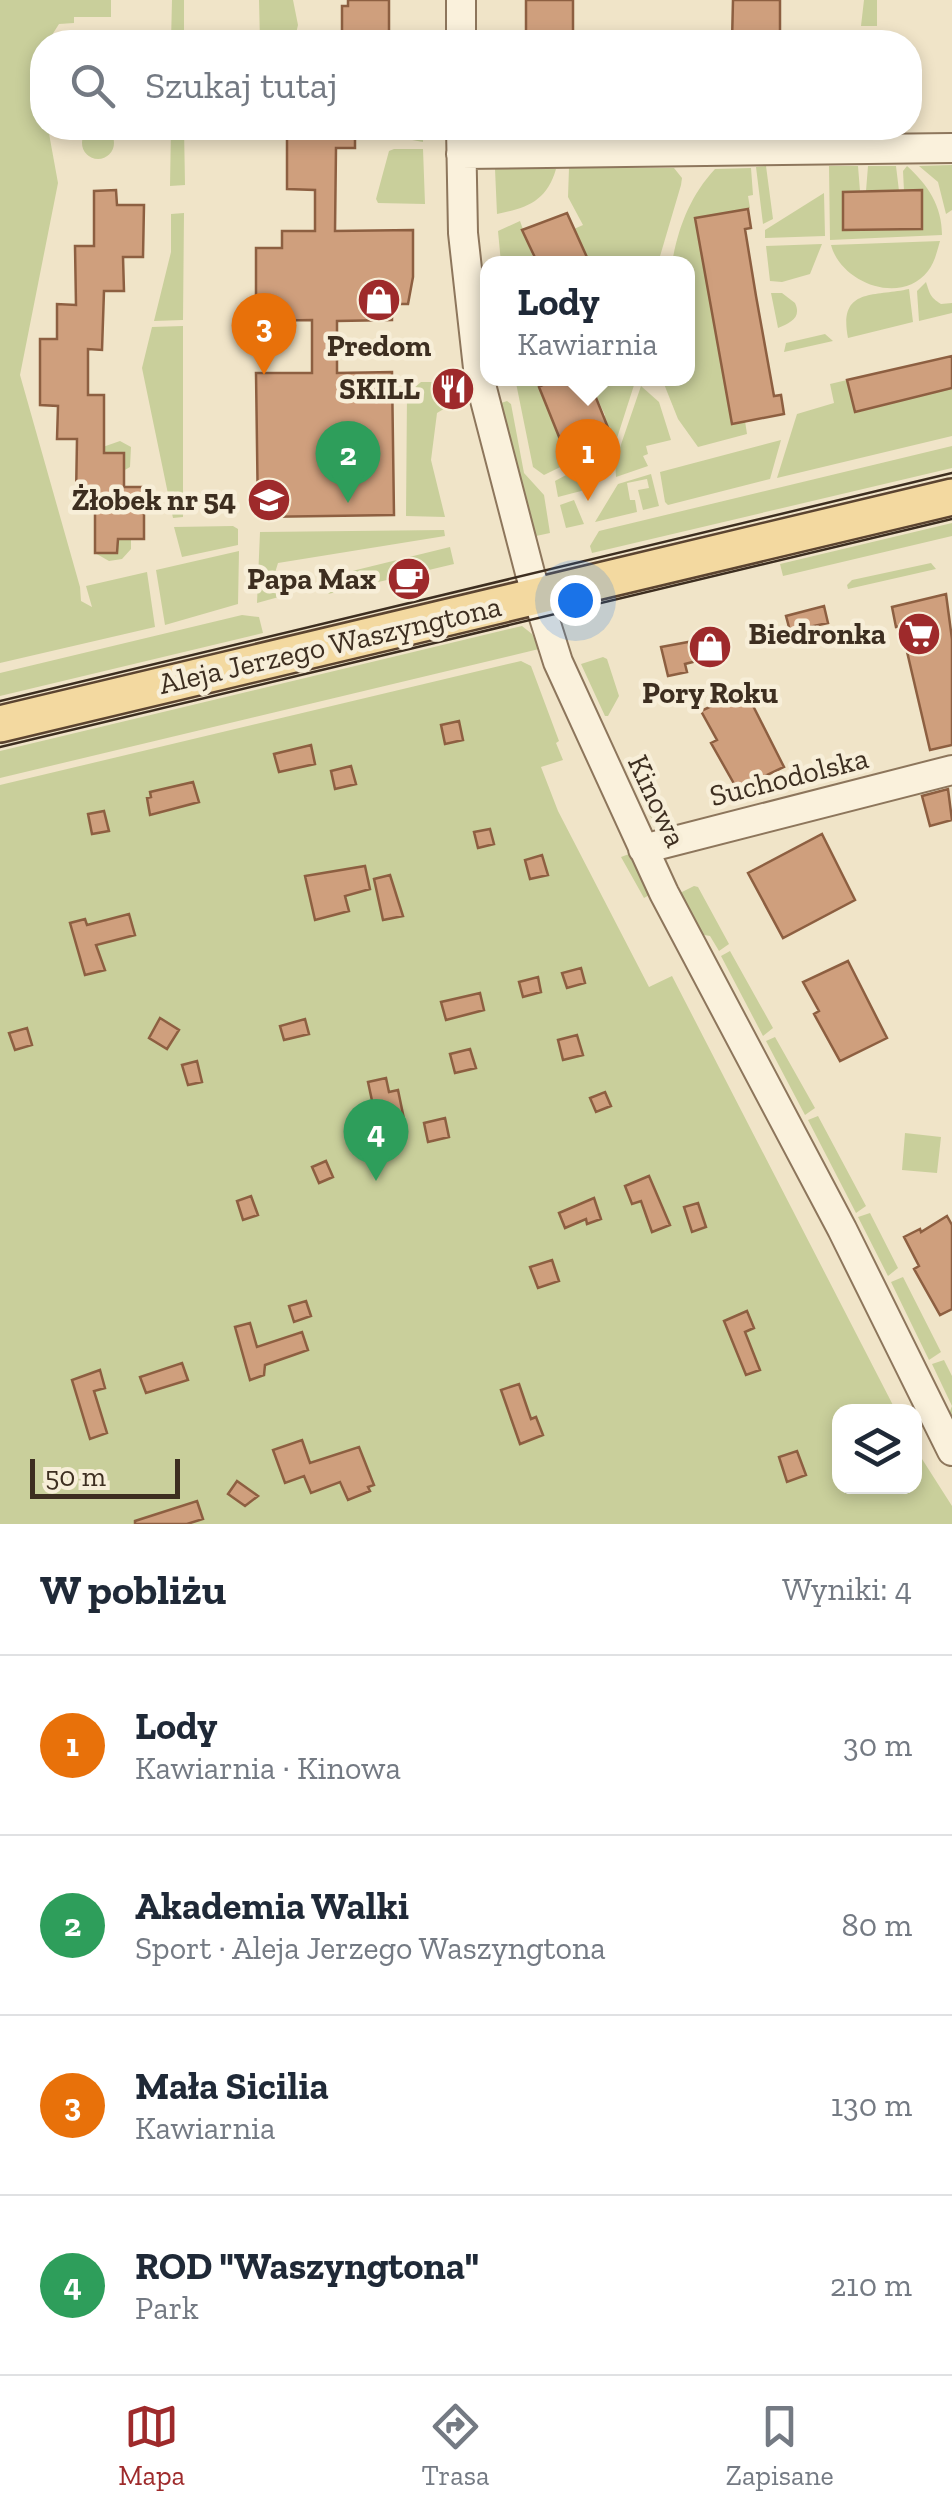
<!DOCTYPE html>
<html lang="pl">
<head>
<meta charset="utf-8">
<style>
	:root { --surface:#fff; --page:#f6f6f7; --text:#1f2937; --muted:#747a83; --line:#e0e1e3; --accent:#9e2a2b }
	body { margin:0; font-family:"Zilla Slab",serif; background:var(--page); color:var(--text) }
	.controls { position:absolute; right:30px; bottom:30px; display:grid; overflow:hidden; border-radius:20px; box-shadow:0 5px 15px #0003 }
	.controls button { width:90px; height:90px; display:grid; place-items:center; padding:0; border:0; border-bottom:2px solid var(--line); background:var(--surface); color:var(--text); font:50px sans-serif }
	.scale { position:absolute; left:30px; bottom:25px; width:150px; box-sizing:border-box; padding-left:10px; border:5px solid #3d2e20; border-top:0; font-size:28px; line-height:35px; white-space:nowrap; color:#3d2e20; -webkit-text-stroke:8px #f7eed8; paint-order:stroke }
	.you { position:absolute; left:575px; top:600px; width:35px; height:35px; margin:-25px; border:8px solid #fff; border-radius:50%; background:#1a73e8; box-shadow:0 0 0 15px #1a73e833 }
	.badge { display:grid; place-items:center; width:65px; height:65px; border-radius:50%; background:var(--accent); color:#fff; font-size:32px; font-weight:700 }
	.pin { position:absolute; translate:-50% -82px; filter:drop-shadow(0 2px 5px #0008) }
	.pin::after { content:''; position:absolute; top:52px; width:35px; height:30px; background:inherit; clip-path:polygon(0 0,100% 0,50% 100%) }
	.popup { position:absolute; left:480px; top:256px; width:215px; height:130px; box-sizing:border-box; display:grid; place-content:center; border-radius:20px; background:var(--surface); filter:drop-shadow(0 2px 8px #0005); font-size:32px; white-space:nowrap; color:var(--muted) }
	.popup b { font-size:38px; color:var(--text) }
	.popup::after { content:''; position:absolute; left:50%; top:100%; margin-left:-20px; border:20px solid transparent; border-top-color:var(--surface) }
	.list { margin:0; padding:0; list-style:none }
	h2 { display:flex; justify-content:space-between; align-items:center; height:130px; margin:0; padding:0 40px; font-size:42px }
	h2 small { font-size:32px; font-weight:400; color:var(--muted) }
	.list li { display:grid; grid-template-columns:65px 1fr auto; gap:30px; align-items:center; box-sizing:border-box; height:180px; padding:0 40px; border-top:2px solid var(--line) }
	.list b { display:block; font-size:38px; white-space:nowrap }
	.list p { margin:0; font-size:32px; white-space:nowrap; color:var(--muted) }
	.list em { font-size:32px; font-style:normal; color:var(--muted) }
	.icon { flex:none; width:55px; height:55px; fill:none; stroke:currentColor; stroke-width:2; stroke-linecap:round; stroke-linejoin:round }
	.map { position:relative; flex:none; width:952px; height:1524px; overflow:hidden }
	.search { position:absolute; background:var(--surface); box-shadow:0 5px 15px #0003; left:30px; right:30px; top:30px; height:110px; display:flex; align-items:center; gap:25px; box-sizing:border-box; padding:0 35px; border-radius:40px; color:var(--muted); font-size:38px }
	.sheet { height:850px; background:var(--surface) }
	nav { display:flex; justify-content:space-around; align-items:center; box-sizing:border-box; height:140px; border-top:2px solid var(--line); background:var(--surface); font-size:28px; color:var(--muted) }
	nav a { display:grid; justify-items:center; gap:5px }
	nav .on { color:var(--accent) }
	.map>svg:first-child { display:block }
</style>
</head>
<body>
<div class="map">
<svg width="952" height="1524" viewBox="0 0 952 1524">
	<rect width="100%" height="100%" fill="#f0e4c8"/>
	<path fill="#c9cf9b" d="M0 0H111V17H74V23L59 24 52 35 53 42H42V128H48L58 183 20 375 80 587 81 601 92 607 86 586 147 572 155 627 0 663Z
		M172 0H184V42H171Z
		M259 0H293L298 25 294 42H260Z
		M864 0H877V26H861Z
		M82 143a16 16 0 1 1 32 0a16 16 0 1 1-32 0Z
		M171 128H184L185 185 170 186Z
		M394 128H423V142L391 136Z
		M394 149H423L425 204 378 203 376 199 389 151Z
		M952 165V210L946 214 938 182 919 166Z
		M766 166 773 219 763 224 756 167Z
		M829 166H858L860 191 843 192 844 230 922 229V191H904L903 171 907 166C928 185 942 206 942 235L830 240Z
		M868 166H896L899 191H866Z
		M569 168H674L682 178 681 185 658 263H587L574 229 583 225 568 197Z
		M751 168 753 195 748 196 750 208 695 219 732 423 745 421 747 434 698 447 678 419 662 379 688 378V264L672 263C678 228 690 196 715 169Z
		M495 169H556C547 201 527 208 497 214Z
		M824 193 825 236 765 238V230Z
		M184 213 183 320 154 321 171 252V214Z
		M520 221 535 263H501L498 231Z
		M940 241C937 251 935 262 928 271 901 306 841 283 831 245Z
		M822 244 810 274 782 282 770 281 766 246Z
		M926 282C930 294 930 297 941 304L952 303V313L919 321 917 291Z
		M909 289 913 322 848 338C838 287 874 297 909 289Z
		M771 293H782L795 303C802 318 790 323 778 328Z
		M183 326V517L173 518 142 368 152 327Z
		M825 334 833 341 784 352 786 343Z
		M538 379 568 458 581 453 583 456 544 475 533 467 516 383Z
		M588 379H631L635 382 610 460 596 447 605 415Z
		M847 380 856 411 952 388V436L777 478 797 414 834 403 830 384Z
		M421 382H446V396L462 398 437 413 431 460 445 517 406 516 407 394Z
		M641 386 659 402 671 440 646 446 648 454 643 456 648 466 616 477 615 462Z
		M507 401 511 404 524 473 544 495 550 533 536 536 498 404Z
		M781 440 770 479 668 505 665 502 660 472Z
		M120 441 131 447 130 467 123 471 104 464 100 448Z
		M952 446V468L592 553 590 546 599 531Z
		M588 463 600 469 599 480 585 490 558 497 555 481Z
		M651 474 659 506 643 510 638 490 649 488 647 479 627 483 630 500H635L637 512 595 522 618 484Z
		M574 500 584 524 566 528 560 505Z
		M952 523V536L783 576 780 564Z
		M233 526 238 529V545L182 557 174 527Z
		M444 530 445 536 278 563 274 576 286 595 257 603 260 532Z
		M116 539H131V549L122 559 109 561 95 553H116Z
		M450 547 454 564 328 594 344 573Z
		M239 551 238 604 165 625 156 570Z
		M931 563 936 569 848 589 847 585 852 580Z
		M242 615 259 617 263 633 0 696V673Z
		M522 626 532 634 539 649 0 778V751Z
		M603 657 607 659 619 696 608 716H605L581 664Z
		M521 661 531 666 559 741 556 743 563 760 541 767 558 811 649 987 672 976 896 1411 840 1412V1486H914L915 1448 952 1506V1524H0V785Z
		M647 774 668 828C649 824 644 805 637 788Z
		M629 854 651 894 644 898 621 857Z
		M694 886 698 887 729 944 719 951 710 936 699 934 678 894Z
		M730 951 773 1028 763 1036 721 956Z
		M775 1037 815 1108 805 1115 766 1041Z
		M818 1116 866 1206 856 1213 808 1120Z
		M905 1133 941 1137 937 1173 902 1170Z
		M870 1213 898 1268 888 1276 858 1217Z
		M903 1277 941 1352 929 1360 891 1282Z
		M944 1360 952 1376V1424L948 1416 952 1406 932 1364Z"/>
	<path fill="#cf9f7d" stroke="#8d5f41" stroke-width="2.5" d="M348 0H389V42H348V38H342V6H348Z
		M526 0H573V42H526Z
		M733 0H780V42H732Z
		M307 128H355V148H336L335 231 413 230V277L408 304H392V320L337 321V373L392 372 394 515 258 517 256 373H312V320L256 321V248H282V231H315V190L287 189V137L307 138Z
		M116 190 117 205H144L143 257H123L124 291H104L102 350 88 349V395H104V453H124V487H144V539H118L117 553H95V498H76L77 439H57L58 406 40 405V339H57V304L76 305 75 246H94V191Z
		M922 190V229L843 230V192Z
		M748 209 751 228 745 229 756 296 774 396 781 395 784 414 732 424 695 218Z
		M567 213 590 264H538L522 230Z
		M952 356V388L855 412 847 380Z
		M557 378H588L613 440 568 459 539 387Z
		M946 594 952 639V745L930 750 901 626 896 627 892 607Z
		M824 606 828 623 790 631 786 616Z
		M715 637 720 655 685 664 687 672 668 676 661 647Z
		M745 690 784 767 737 789 711 743 717 740 701 711Z
		M459 721 463 740 445 744 441 725Z
		M311 745 315 764 279 772 274 754Z
		M351 766 356 784 335 789 331 771Z
		M193 782 199 802 150 815 147 798 151 797 150 792Z
		M948 789 952 820 930 826 922 796Z
		M104 811 109 831 92 834 88 814Z
		M490 829 494 844 478 848 474 832Z
		M822 834 855 900 783 938 748 873Z
		M542 855 548 875 530 879 525 860Z
		M365 866 370 889 345 896 349 911 315 920 305 876Z
		M390 875 403 916 383 920 374 879Z
		M129 914 135 935 96 945 105 970 85 975 70 923 85 919 87 925Z
		M848 961 887 1038 840 1061 814 1014 819 1011 803 982Z
		M581 968 585 983 567 988 562 973Z
		M538 977 541 992 523 997 519 982Z
		M480 993 484 1010 446 1020 441 1002Z
		M160 1018 179 1030 167 1049 149 1038Z
		M305 1019 309 1034 284 1040 280 1026Z
		M27 1028 32 1045 15 1050 9 1033Z
		M577 1035 583 1055 563 1060 558 1040Z
		M470 1049 476 1068 455 1073 450 1054Z
		M197 1061 202 1082 188 1085 182 1065Z
		M386 1078 389 1092 398 1090 404 1119 377 1124 368 1082Z
		M605 1092 611 1106 596 1112 590 1098Z
		M445 1118 449 1137 428 1142 424 1123Z
		M375 1132 379 1147 359 1153 355 1138Z
		M326 1161 333 1177 319 1183 312 1167Z
		M649 1176 670 1225 652 1232 641 1201 632 1204 625 1186Z
		M251 1196 258 1215 243 1220 237 1201Z
		M594 1198 601 1219 587 1224 586 1219 565 1228 559 1213Z
		M698 1203 706 1227 692 1232 684 1207Z
		M947 1216 952 1225V1309L940 1315 914 1269 919 1266 904 1237 920 1229 921 1232Z
		M552 1260 559 1281 538 1288 530 1267Z
		M306 1301 311 1316 294 1322 289 1306Z
		M747 1311 754 1328 745 1332 760 1370 746 1375 724 1321Z
		M250 1323 257 1347 302 1332 308 1350 265 1365 264 1375 250 1380 235 1327Z
		M182 1363 188 1380 146 1393 140 1377Z
		M100 1370 105 1388 94 1391 107 1433 90 1439 72 1380Z
		M519 1384 531 1419 536 1417 543 1435 520 1444 501 1390Z
		M302 1440 310 1463 359 1447 374 1485 368 1487 370 1491 348 1500 340 1482 311 1493 304 1476 285 1483 273 1450Z
		M797 1451 806 1475 787 1482 779 1457Z
		M237 1481 258 1496 245 1506 228 1494Z
		M197 1501 203 1519 187 1524H135V1521Z"/>
	<g fill="none" stroke-linecap="round" stroke-linejoin="round">
		<g stroke="#8d765c" stroke-width="32">
			<path id="minor" d="M461 0V42
				M461 128 463 233 479 377 530 573 558 662 664 893 842 1229 952 1451
				M461 154 952 148
				M643 849 952 770"/>
		</g>
		<g stroke="#5b4430" stroke-width="40">
			<path id="major" d="M0 724 952 497"/>
		</g>
		<use href="#minor" stroke="#faf1dc" stroke-width="28"/>
		<use href="#major" stroke="#f3d9a0" stroke-width="35"/>
		<path stroke="#3d2e20" stroke-width="2.5" d="M0 701 952 473
			M0 747 952 519"/>
	</g>
	<defs>
		<g id="shop-disc" transform="scale(2.25)"><circle r="9.5" fill="#9e2a2b" stroke="#f7eed8"/><path d="M-5-2.5h2.3a2.7 3.5 0 0 1 5.4 0H5L5.5 6h-11ZM-1.5-2.5h3a1.5 2.3 0 0 0-3 0Z" fill="#fff"/></g>
		<g id="restaurant-disc" transform="scale(2.25)"><circle r="9.5" fill="#9e2a2b" stroke="#f7eed8"/><path d="M-5-6h1v4h1v-4h1v4h1v-4h1v5L-1.5 .5V6h-2V.5L-5-1ZM5-6V6H3V1.5H1.5Q1.5-4 5-6Z" fill="#fff"/></g>
		<g id="school-disc" transform="scale(2.25)"><circle r="9.5" fill="#9e2a2b" stroke="#f7eed8"/><path d="M0-5L7-2L0 1L-7-2ZM-4 1L0 2.5L4 1V4Q0 6-4 4Z" fill="#fff"/></g>
		<g id="cafe-disc" transform="scale(2.25)"><circle r="9.5" fill="#9e2a2b" stroke="#f7eed8"/><path d="M-5.5-4.5H6V0H3Q3 3.5 0 3.5H-2.5Q-5.5 3.5-5.5 0ZM3-3.2v2h1.7v-2ZM-6 4.5H4V6H-6Z" fill="#fff"/></g>
		<g id="supermarket-disc" transform="scale(2.25)"><circle r="9.5" fill="#9e2a2b" stroke="#f7eed8"/><path d="M-6-5.5h2.5l.6 2H6L4.5 2H-2.5L-4.4-4H-6ZM-1.5 3.2a1.3 1.3 0 1 0 .1 0ZM3 3.2a1.3 1.3 0 1 0 .1 0Z" fill="#fff"/></g>
	</defs>
	<g fill-rule="evenodd">
		<use href="#shop-disc" x="379" y="300"/>
		<use href="#restaurant-disc" x="453" y="389"/>
		<use href="#school-disc" x="269" y="500"/>
		<use href="#cafe-disc" x="409" y="579"/>
		<use href="#supermarket-disc" x="919" y="634"/>
		<use href="#shop-disc" x="710" y="647"/>
	</g>
	<g text-anchor="middle" dominant-baseline="central" stroke-width="9" stroke-linejoin="round" paint-order="stroke">
		<g font-size="30" font-weight="bold" fill="#3d2e20" stroke="#f7eed8" text-anchor="end">
			<text x="379" y="346" text-anchor="middle">Predom</text>
			<text x="420" y="389">SKILL</text>
			<text x="236" y="500">Żłobek nr 54</text>
			<text x="376" y="579">Papa Max</text>
			<text x="886" y="634">Biedronka</text>
			<text x="710" y="693" text-anchor="middle">Pory Roku</text>
		</g>
		<g font-size="30" fill="#3d2e20" stroke="#f7eed8">
			<text transform="translate(330 645) rotate(-13)">Aleja Jerzego Waszyngtona</text>
			<text transform="translate(789 777) rotate(-14)">Suchodolska</text>
			<text transform="translate(657 801) rotate(65)">Kinowa</text>
		</g>
	</g>
</svg>
<div class="controls">
<button><svg class="icon" aria-label="layers" viewBox="0 0 24 24"><path d="M12 4l9 5-9 5-9-5zM3 14l9 5 9-5"/></svg></button>
</div>
<div class="scale">50 m</div>
<div class="you"></div>
<div class="pin badge" style="left:588px;top:501px;background:#e8710a">1</div>
<div class="popup"><b>Lody</b>Kawiarnia</div>
<div class="pin badge" style="left:348px;top:503px;background:#2e9e5b">2</div>
<div class="pin badge" style="left:264px;top:375px;background:#e8710a">3</div>
<div class="pin badge" style="left:376px;top:1181px;background:#2e9e5b">4</div>
<div class="search"><svg class="icon" aria-label="search" viewBox="0 0 24 24"><circle cx="10" cy="10" r="6"/><path d="M15 15l6 6"/></svg>Szukaj tutaj</div>
</div>
<section class="sheet">
<h2>W pobliżu<small>Wyniki: 4</small></h2>
<ul class="list">
<li><span class="badge" style="background:#e8710a">1</span><div><b>Lody</b><p>Kawiarnia · Kinowa</p></div><em>30 m</em></li>
<li><span class="badge" style="background:#2e9e5b">2</span><div><b>Akademia Walki</b><p>Sport · Aleja Jerzego Waszyngtona</p></div><em>80 m</em></li>
<li><span class="badge" style="background:#e8710a">3</span><div><b>Mała Sicilia</b><p>Kawiarnia</p></div><em>130 m</em></li>
<li><span class="badge" style="background:#2e9e5b">4</span><div><b>ROD &quot;Waszyngtona&quot;</b><p>Park</p></div><em>210 m</em></li>
</ul>
</section>
<nav>
<a class="on"><svg class="icon" aria-label="map" viewBox="0 0 24 24"><path d="M3 6l6-2 6 2 6-2v14l-6 2-6-2-6 2zM9 4v14M15 6v14"/></svg>Mapa</a>
<a><svg class="icon" aria-label="directions" viewBox="0 0 24 24"><path d="M12 3l9 9-9 9-9-9zM9 14v-3h6M13 9l2 2-2 2"/></svg>Trasa</a>
<a><svg class="icon" aria-label="saved" viewBox="0 0 24 24"><path d="M7 4h10v16l-5-4-5 4z"/></svg>Zapisane</a>
</nav>
</body>
</html>
